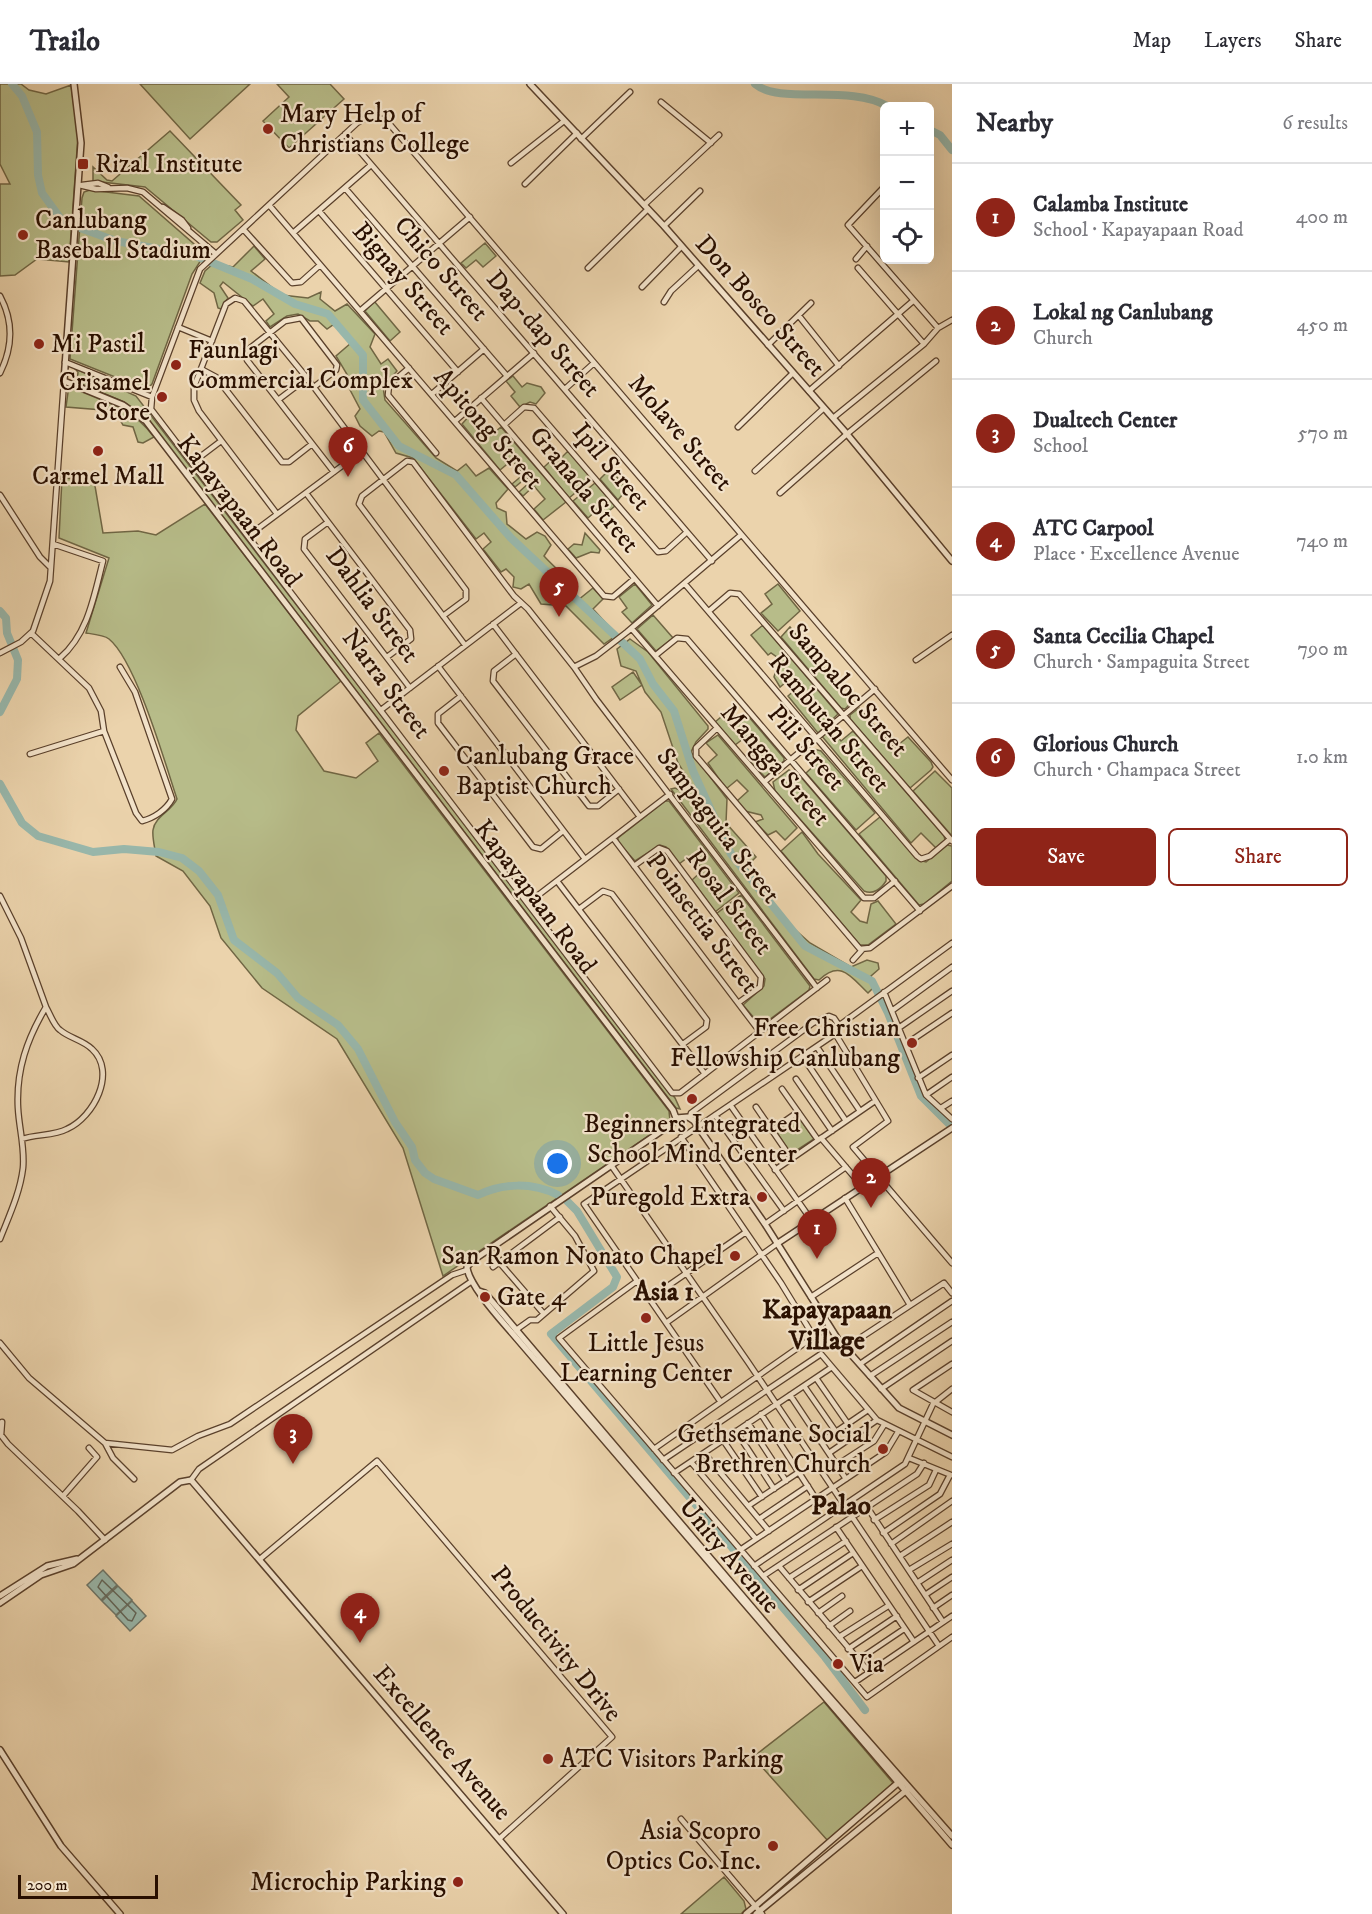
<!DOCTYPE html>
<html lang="en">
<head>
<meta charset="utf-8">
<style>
	:root { --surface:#fff; --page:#f7f7f7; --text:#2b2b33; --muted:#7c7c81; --line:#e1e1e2; --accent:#8f2418 }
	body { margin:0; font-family:"IM FELL DW Pica",serif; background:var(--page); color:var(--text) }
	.controls { position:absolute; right:18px; top:18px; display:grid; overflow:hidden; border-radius:9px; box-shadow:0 6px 24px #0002 }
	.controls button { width:54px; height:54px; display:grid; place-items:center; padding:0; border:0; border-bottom:2px solid var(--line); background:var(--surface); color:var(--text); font:30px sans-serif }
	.scale { position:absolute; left:18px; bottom:15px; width:140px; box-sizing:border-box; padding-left:6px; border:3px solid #290f00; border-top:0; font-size:16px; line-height:21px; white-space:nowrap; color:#290f00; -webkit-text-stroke:4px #f2e2c9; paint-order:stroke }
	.you { position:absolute; left:558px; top:1080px; width:21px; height:21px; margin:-15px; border:4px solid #fff; border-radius:50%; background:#1a73e8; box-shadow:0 0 0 9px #1a73e833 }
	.badge { display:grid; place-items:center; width:39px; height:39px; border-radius:50%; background:var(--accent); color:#fff; font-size:20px; font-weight:700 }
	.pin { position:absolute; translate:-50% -50px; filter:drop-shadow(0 2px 3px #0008) }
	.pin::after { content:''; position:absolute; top:32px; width:21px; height:18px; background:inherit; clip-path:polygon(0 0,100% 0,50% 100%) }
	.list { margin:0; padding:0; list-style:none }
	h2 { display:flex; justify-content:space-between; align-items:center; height:78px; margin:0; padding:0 24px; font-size:26px }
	h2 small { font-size:20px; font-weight:400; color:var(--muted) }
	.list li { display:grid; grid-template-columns:39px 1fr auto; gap:18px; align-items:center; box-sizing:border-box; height:108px; padding:0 24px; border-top:2px solid var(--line) }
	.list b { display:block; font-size:22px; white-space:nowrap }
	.list p { margin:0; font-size:20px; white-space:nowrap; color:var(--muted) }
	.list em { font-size:20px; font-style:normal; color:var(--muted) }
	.actions { display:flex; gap:12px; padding:18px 24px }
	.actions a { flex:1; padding:14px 0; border:2px solid var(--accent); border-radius:9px; text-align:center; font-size:21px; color:var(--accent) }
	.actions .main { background:var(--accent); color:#fff }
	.icon { flex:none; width:33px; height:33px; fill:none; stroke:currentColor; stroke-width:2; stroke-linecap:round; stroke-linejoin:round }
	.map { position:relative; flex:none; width:952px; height:1830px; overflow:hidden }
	header { display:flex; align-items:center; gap:36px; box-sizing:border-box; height:84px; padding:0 30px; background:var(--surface); border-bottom:2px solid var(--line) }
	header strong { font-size:28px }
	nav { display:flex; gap:33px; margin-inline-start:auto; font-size:21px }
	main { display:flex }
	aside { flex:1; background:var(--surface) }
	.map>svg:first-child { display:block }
</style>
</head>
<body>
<header>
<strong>Trailo</strong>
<nav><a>Map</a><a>Layers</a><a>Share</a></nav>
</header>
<main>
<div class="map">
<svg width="952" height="1830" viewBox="0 0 952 1830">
	<rect width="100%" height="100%" fill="#ebd3ac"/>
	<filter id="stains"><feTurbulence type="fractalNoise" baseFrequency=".00333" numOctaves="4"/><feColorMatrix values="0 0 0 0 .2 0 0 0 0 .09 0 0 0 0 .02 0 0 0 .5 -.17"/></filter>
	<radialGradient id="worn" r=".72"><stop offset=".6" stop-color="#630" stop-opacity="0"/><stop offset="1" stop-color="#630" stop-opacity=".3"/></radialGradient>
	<path fill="#b7bc89" stroke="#706644" stroke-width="1.5" d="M0 0H21L29 6 46 10 71 1 78 52 69 178 37 175 15 191 0 192V100H10L0 80Z
		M140 0H250L190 55Z
		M277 0H330L344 15 289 64 263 37 289 13Z
		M170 47 241 121 235 126 243 136 217 158H211L145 103 93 97V83L107 96 112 97Z
		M90 106 139 112 202 167 203 173 192 190 152 300 148 304 140 303 70 275 82 114 84 108Z
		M485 159 496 172 483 183 476 176 466 184 461 179Z
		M254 162 265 175 251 187 282 211 308 214 321 208 320 215 335 227 347 220 375 250 370 263 381 280 388 275 397 287 383 303 385 316 436 374 457 387 466 380 476 392 489 384 508 405 496 419 497 424 506 428 507 440 526 455 537 448 545 452 551 461 544 472C552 481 563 490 569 498 573 504 572 510 578 516L593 504 603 515 593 525 617 551 604 560 566 522 541 520 529 500 521 505 513 503 514 493 506 485 501 488 483 465 491 458 484 449 476 455 413 374 396 369 384 348 379 347 372 352 360 342 355 332 360 325 348 302 351 297 336 272 351 259 340 245 333 241 327 245 318 237H310L298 230 287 232 270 243 266 237 274 230 263 215 253 222 223 198 220 202 228 214 221 225 218 224 214 209 200 199 205 187 214 179 233 183Z
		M374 217 400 248 390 257 365 227Z
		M74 284 136 312 675 1014 680 1025 676 1024 148 336 124 318 77 298 78 288Z
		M513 292 522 303 527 299 541 303 545 309 536 320 530 318 520 323 511 312 515 308 506 297Z
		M69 301C102 315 133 324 154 353L143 359 138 358 133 343 123 341 115 327 66 323Z
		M470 331 490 352 501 343 566 418 543 436 534 425 545 415 534 402 523 412 519 408 530 398 526 394 515 403 512 400 524 390 512 376 500 386 462 340Z
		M568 367 592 395 569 414 544 383 554 374 558 377Z
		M610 385 627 405 618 416 600 395Z
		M62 394 94 396 103 449 138 447 156 451 205 420 341 597 298 632 296 646 324 687 356 694 378 677 366 659 379 649 669 1027 670 1037 443 1192 403 1064 337 955 262 904 221 854 210 822 183 787 156 772C155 764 152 754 153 746 155 732 172 727 177 715 165 679 136 577 109 555 104 551 93 550 86 549L109 474 59 454Z
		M595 399 615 422 604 431 598 425 588 434 573 417Z
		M585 449 600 466 599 469 591 468 576 474 568 465 574 460 582 461Z
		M635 500 652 521 632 539 622 528 627 524 619 513Z
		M778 500 800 527 778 547 761 529 772 520 765 510Z
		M653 531 673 554 656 567 637 545Z
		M763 541 838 630 818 649 788 612 799 602 791 594 780 603 774 593 776 586 782 583 781 576 771 569 768 571 751 551Z
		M790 543 852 618 845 625 841 624 781 553Z
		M630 555 648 568 708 642V645L696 658 691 668 727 715 726 739 756 773 746 783 791 842 810 859 851 883 867 876 878 879 879 885 871 892 875 902 868 909C851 893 841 875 819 896L814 895 671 705 675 704 687 709 693 703 678 679 661 628 645 608 636 587 621 582 617 565Z
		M633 588 642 601 620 616 612 603Z
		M859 624 894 664 908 653 931 678 933 683 931 686 910 704 850 635V631Z
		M727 628 737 640 748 632 784 674V677L765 693 748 676 759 666 747 652 735 661 715 638Z
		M830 644 841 657 853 647 944 752 945 756 936 764 921 749 911 759 821 651Z
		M718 651 797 744 785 756 776 747 768 751 755 738 763 735 761 731 745 727 737 717 748 707 737 696 726 705 708 679 717 671 706 659Z
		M814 665 821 667 875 729 856 746 806 689 818 678Z
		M789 686 800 692 886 792V797C881 805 873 811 864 807L775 707 773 698Z
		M935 687 952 704V752L913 707Z
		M665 717H669L739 809 715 828 692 796 703 786 691 771 679 780 666 763 660 761 635 777 618 758V754Z
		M880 733 919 776 926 778 947 761 952 762V797L924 820 919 821 859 750Z
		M802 748 818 770 861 816 851 828 860 837 867 839 871 820 878 817 896 840 868 861H860L781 767Z
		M741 811 810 902 809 906 761 942 743 921 764 902 765 895 716 830Z
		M797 1031 814 1055 791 1070 775 1046Z
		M824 1618 893 1699 828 1757 753 1673Z
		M724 1793 744 1817 746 1825 741 1830H681Z"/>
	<path fill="#98b7ab" stroke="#6c7467" stroke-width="1.5" d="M103 1486 117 1501 101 1516 87 1501Z
		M118 1502 132 1516 116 1531 102 1517Z
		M132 1517 146 1532 130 1547 116 1532Z"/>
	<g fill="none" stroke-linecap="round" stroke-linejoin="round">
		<path stroke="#606356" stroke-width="1.5" d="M102 1496 136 1529 132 1537 128 1536 98 1503Z"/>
		<path stroke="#98b7ab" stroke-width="8" d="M12 0 22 12 37 48 38 91 42 109 61 135 69 140 116 157 196 172 252 195 295 220 328 230 363 271V316L399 362 456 391 511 454 640 575 653 600 674 627 693 687 731 770 805 862 872 897 888 929 921 1012 952 1043
			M755 0C780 21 850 0 887 22
			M930 46 940 51 952 66
			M0 527 6 534 7 549 18 576 17 595 0 628
			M0 700 22 739 38 752 93 768 124 765 159 768 182 774 199 787 218 811 234 856 277 889 298 914 338 941 358 965 395 1038 412 1063 415 1076 425 1089 434 1095 478 1111C503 1099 532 1098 558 1111
			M567 1117 577 1127 617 1193 613 1203 551 1250 825 1573 865 1626"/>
		<g stroke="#5a402b" stroke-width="7">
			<path id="minor" d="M661 18 711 59
				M345 50 712 477
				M581 55 630 8
				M511 79 564 37
				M525 100 577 49
				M79 101 96 105 127 104 143 108 216 170
				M82 101 98 99 108 103
				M884 103 848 141 938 244 952 236
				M345 104 507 292
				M269 121 604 512 613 513 634 495
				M644 121 719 51
				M163 123 182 136 188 144
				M319 127 458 288
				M664 142 700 107
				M244 146 292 199 301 198 320 181
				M293 149 371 81
				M856 175 867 162
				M588 184 648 125
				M858 184 924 260
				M642 203 681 163
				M0 212C14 238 13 263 0 289
				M664 218 671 207 698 182
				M360 227 470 133
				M799 232 839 282
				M178 243 212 257
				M768 261 811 219
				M65 278 152 313
				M409 284 389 301 388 311 436 369
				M201 285 216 293 282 378H289L312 360
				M314 303 336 286 337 281 301 234 285 237 245 268 247 276 334 388
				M565 305 594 279
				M809 307 913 217
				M432 310 484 265
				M481 314 658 522
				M278 316 307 294
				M833 334 924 260 938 244
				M455 337 534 269
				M504 341 524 323 534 324 658 468 666 467 687 448
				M738 343 793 289
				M192 379 221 357
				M755 387 824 324
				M306 409 410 546 411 555 387 573
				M780 409 847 350 936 277
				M0 411 40 473 50 483
				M277 430 199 327 194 316V303L226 220 235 214 244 217 307 294 466 506V515L443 532
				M328 438 305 455 304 465 410 604
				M248 452 362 367
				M53 460 103 477C94 512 88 550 60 574
				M685 500 917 772 921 775 930 772 950 755
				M709 527 730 509 739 510 952 757
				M493 540 640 733
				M632 545 864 814H874L895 797
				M31 549 89 604 101 627 104 647 136 729 142 737C154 734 166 726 172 715L135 608 120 583
				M465 561 359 420 362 412 407 377 413 378 514 512 528 525 574 583 596 615 817 904
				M0 569 21 558 33 547 50 497 64 297
				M516 570 494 587 493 597 589 722H598L619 705
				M656 571 677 554 687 555 920 827
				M916 576 952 551
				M438 582 585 775
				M574 583 596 572 627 548 741 451
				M461 612 438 630V639L533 763 541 765 563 747
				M381 626 521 519
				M717 644 696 664V672L860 865 870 864 952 802
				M30 670 104 647
				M764 698 875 605
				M613 754 760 948
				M634 782 659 764 667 767 761 893 760 903 738 919
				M557 797 705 990
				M0 812 21 854 46 923C27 955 16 986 18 1024 19 1044 25 1064 23 1084 20 1109 9 1132 0 1155
				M528 819 670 710
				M579 825 603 807 612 810 707 936 706 943 683 960
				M952 859 833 946 888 1037 853 1063 952 1179
				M853 876 862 866
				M827 896 680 1009H672L151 325 152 313 200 185 357 39 370 32 386 36 952 696
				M884 908 926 1011 952 1035
				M893 926 952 883
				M900 943 952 907
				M906 960 952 929
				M817 963 860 1027
				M803 973 846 1037
				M918 994 952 971
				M796 995 832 1047
				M782 1005 818 1056
				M926 1011 952 993
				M731 1022 812 1137
				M756 1023 791 1074
				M941 1024 952 1017
				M715 1031 784 1127
				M690 1033 691 1029 813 939 829 932 834 934 838 940
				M772 1046 798 1028
				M681 1053 781 1199 814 1253
				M821 1054 862 1102
				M22 1055C36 1050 54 1052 67 1045 94 1033 117 988 92 965 83 956 69 954 60 946 54 942 50 930 46 923
				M611 1081 748 1278 939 1562
				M775 1086 875 1017
				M845 1114 910 1221
				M765 1140 846 1083
				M499 1178 544 1230
				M493 1183 560 1133
				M637 1197 559 1254 867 1613 952 1553
				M811 1213 878 1169
				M649 1215 746 1148
				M666 1239 778 1159
				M516 1246 530 1236H537L594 1187 575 1152 550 1122
				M0 1259 29 1294 105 1359 172 1366 198 1352 230 1340 452 1191 467 1186
				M845 1264 944 1199 952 1209
				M860 1280 952 1217
				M952 1280 913 1306 952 1328
				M870 1292 952 1238
				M816 1294 848 1340
				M804 1302 836 1348
				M881 1305 952 1257
				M790 1311 846 1395
				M720 1317 584 1120 835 950
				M761 1330 816 1415
				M2 1338 1 1351 8 1360 78 1427 105 1456
				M748 1339 786 1397
				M736 1347 774 1405
				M723 1356 762 1413
				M821 1358 868 1326
				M105 1359 113 1374 134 1395
				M654 1365 829 1242
				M704 1369 769 1447
				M829 1369 877 1336
				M909 1374 951 1391
				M663 1376 821 1270 877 1336 952 1373
				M691 1378 756 1455
				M837 1381 874 1357 884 1341
				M674 1389 832 1283
				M191 1396 199 1385 472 1197
				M63 1412 97 1373 89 1364
				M748 1422 799 1388
				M867 1423 943 1538
				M759 1435 808 1402
				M874 1436 929 1401 936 1386
				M836 1443 914 1558
				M883 1449 940 1410 950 1391
				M891 1460 952 1417
				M740 1466 886 1368 898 1348
				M900 1472 952 1438
				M260 1475 377 1377 384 1385 612 1653 499 1755
				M754 1482 905 1380 933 1320 952 1305
				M779 1482 869 1588
				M909 1486 952 1460
				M763 1492 917 1390 924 1379
				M789 1494 846 1457
				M917 1499 952 1476
				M798 1506 853 1469
				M925 1511 952 1493
				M808 1518 862 1482
				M933 1524 952 1511
				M818 1529 842 1512
				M829 1542 850 1527
				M839 1553 888 1522
				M848 1565 897 1532
				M858 1576 904 1545
				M855 1598 952 1532
				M681 1735 762 1830"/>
		</g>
		<g stroke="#5a402b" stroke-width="8">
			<path id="tertiary" d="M74 0 81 59 64 297 123 321 146 337 673 1026 676 1034
				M530 0 664 142 847 350 952 477
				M676 1034 673 1039 472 1177 467 1183C468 1200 500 1235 512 1249L952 1761
				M676 1034 688 1033 694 1037 765 1140 839 1257 899 1324 952 1351
				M778 1159 952 1044
				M479 1207 485 1209 790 1568 952 1752
				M0 1512 47 1482 77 1475
				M0 1519 41 1491 73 1480 180 1398 191 1396 563 1830
				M0 1666 61 1762 120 1830
				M746 1830 899 1698
				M756 1830 908 1705"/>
		</g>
		<use href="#minor" stroke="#f2e2c9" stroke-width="4.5"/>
		<use href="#tertiary" stroke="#f2e2c9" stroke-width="5"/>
	</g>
	<g fill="#8f2418" stroke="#f2e2c9" stroke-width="2">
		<circle cx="268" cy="45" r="6"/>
		<rect x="77" y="74" width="12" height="12" rx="3"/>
		<circle cx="23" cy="151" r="6"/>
		<circle cx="39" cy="260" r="6"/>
		<circle cx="176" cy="281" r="6"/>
		<circle cx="162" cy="313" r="6"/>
		<circle cx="98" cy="367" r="6"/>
		<circle cx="444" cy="687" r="6"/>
		<circle cx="912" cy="959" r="6"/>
		<circle cx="692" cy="1015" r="6"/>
		<circle cx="762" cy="1113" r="6"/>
		<circle cx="735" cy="1172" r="6"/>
		<circle cx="485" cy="1213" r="6"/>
		<circle cx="646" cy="1234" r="6"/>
		<circle cx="883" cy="1365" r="6"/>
		<circle cx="838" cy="1580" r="6"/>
		<circle cx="548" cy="1675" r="6"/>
		<circle cx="773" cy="1762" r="6"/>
		<circle cx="458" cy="1798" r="6"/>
	</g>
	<g text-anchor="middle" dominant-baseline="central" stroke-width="4.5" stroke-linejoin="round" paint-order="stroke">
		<g font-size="26" fill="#290f00" stroke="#f2e2c9" text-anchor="start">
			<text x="280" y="30">Mary Help of<tspan x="280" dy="30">Christians College</tspan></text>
			<text x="95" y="80">Rizal Institute</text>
			<text x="35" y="136">Canlubang<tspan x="35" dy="30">Baseball Stadium</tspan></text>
			<text x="51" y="260">Mi Pastil</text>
			<text x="188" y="266">Faunlagi<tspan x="188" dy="30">Commercial Complex</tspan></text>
			<text x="150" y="298" text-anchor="end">Crisamel<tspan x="150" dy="30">Store</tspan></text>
			<text x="98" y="392" text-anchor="middle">Carmel Mall</text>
			<text x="456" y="672">Canlubang Grace<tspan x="456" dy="30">Baptist Church</tspan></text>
			<text x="900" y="944" text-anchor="end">Free Christian<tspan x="900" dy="30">Fellowship Canlubang</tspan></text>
			<text x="692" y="1040" text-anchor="middle">Beginners Integrated<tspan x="692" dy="30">School Mind Center</tspan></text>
			<text x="750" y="1113" text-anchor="end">Puregold Extra</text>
			<text x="723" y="1172" text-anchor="end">San Ramon Nonato Chapel</text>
			<text x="497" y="1213">Gate 4</text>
			<text x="646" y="1259" text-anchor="middle">Little Jesus<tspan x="646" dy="30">Learning Center</tspan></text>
			<text x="871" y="1350" text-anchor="end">Gethsemane Social<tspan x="871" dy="30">Brethren Church</tspan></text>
			<text x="850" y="1580">Via</text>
			<text x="560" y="1675">ATC Visitors Parking</text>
			<text x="761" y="1747" text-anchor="end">Asia Scopro<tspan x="761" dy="30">Optics Co. Inc.</tspan></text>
			<text x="446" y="1798" text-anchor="end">Microchip Parking</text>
		</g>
		<g font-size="26" fill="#290f00" stroke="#f2e2c9">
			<text transform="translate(441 185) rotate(49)">Chico Street</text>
			<text transform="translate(403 195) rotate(49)">Bignay Street</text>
			<text transform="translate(760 222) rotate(48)">Don Bosco Street</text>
			<text transform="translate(543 250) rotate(49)">Dap-dap Street</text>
			<text transform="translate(488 345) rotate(49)">Apitong Street</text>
			<text transform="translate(680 349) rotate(49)">Molave Street</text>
			<text transform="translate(611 383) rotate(50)">Ipil Street</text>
			<text transform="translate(584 406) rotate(50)">Granada Street</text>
			<text transform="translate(239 427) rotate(52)">Kapayapaan Road</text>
			<text transform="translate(372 521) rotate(53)">Dahlia Street</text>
			<text transform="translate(386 600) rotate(53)">Narra Street</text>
			<text transform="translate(848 606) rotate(49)">Sampaloc Street</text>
			<text transform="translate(829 639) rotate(50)">Rambutan Street</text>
			<text transform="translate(806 664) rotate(49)">Pili Street</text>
			<text transform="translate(775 681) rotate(49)">Mangga Street</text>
			<text transform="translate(718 742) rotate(53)">Sampaguita Street</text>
			<text transform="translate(535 813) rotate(53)">Kapayapaan Road</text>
			<text transform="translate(729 818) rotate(53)">Rosal Street</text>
			<text transform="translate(702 839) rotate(53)">Poinsettia Street</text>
			<text transform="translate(729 1472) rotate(50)">Unity Avenue</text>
			<text transform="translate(556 1560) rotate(51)">Productivity Drive</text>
			<text transform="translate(442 1659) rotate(49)">Excellence Avenue</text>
		</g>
		<g font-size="27" font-weight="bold" fill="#290f00" stroke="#f2e2c9">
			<text x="664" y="1208">Asia 1</text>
			<text x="827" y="1226">Kapayapaan<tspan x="827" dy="31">Village</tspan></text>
			<text x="841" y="1422">Palao</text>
		</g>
	</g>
	<rect width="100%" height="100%" filter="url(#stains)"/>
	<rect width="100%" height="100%" fill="url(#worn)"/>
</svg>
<div class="controls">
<button>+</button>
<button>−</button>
<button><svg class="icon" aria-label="locate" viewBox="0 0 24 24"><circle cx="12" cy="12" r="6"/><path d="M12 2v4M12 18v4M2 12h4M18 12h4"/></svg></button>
</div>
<div class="scale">200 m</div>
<div class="you"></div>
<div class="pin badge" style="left:817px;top:1175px">1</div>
<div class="pin badge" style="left:871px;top:1124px">2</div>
<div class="pin badge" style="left:293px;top:1380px">3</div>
<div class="pin badge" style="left:360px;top:1559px">4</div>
<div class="pin badge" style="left:559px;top:533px">5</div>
<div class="pin badge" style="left:348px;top:393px">6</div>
</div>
<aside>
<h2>Nearby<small>6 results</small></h2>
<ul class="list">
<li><span class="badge">1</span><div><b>Calamba Institute</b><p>School · Kapayapaan Road</p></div><em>400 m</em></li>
<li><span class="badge">2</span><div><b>Lokal ng Canlubang</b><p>Church</p></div><em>450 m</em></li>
<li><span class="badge">3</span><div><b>Dualtech Center</b><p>School</p></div><em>570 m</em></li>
<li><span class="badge">4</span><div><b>ATC Carpool</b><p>Place · Excellence Avenue</p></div><em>740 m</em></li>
<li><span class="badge">5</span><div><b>Santa Cecilia Chapel</b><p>Church · Sampaguita Street</p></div><em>790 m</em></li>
<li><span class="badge">6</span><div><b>Glorious Church</b><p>Church · Champaca Street</p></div><em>1.0 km</em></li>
</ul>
<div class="actions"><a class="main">Save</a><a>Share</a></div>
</aside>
</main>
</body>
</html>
